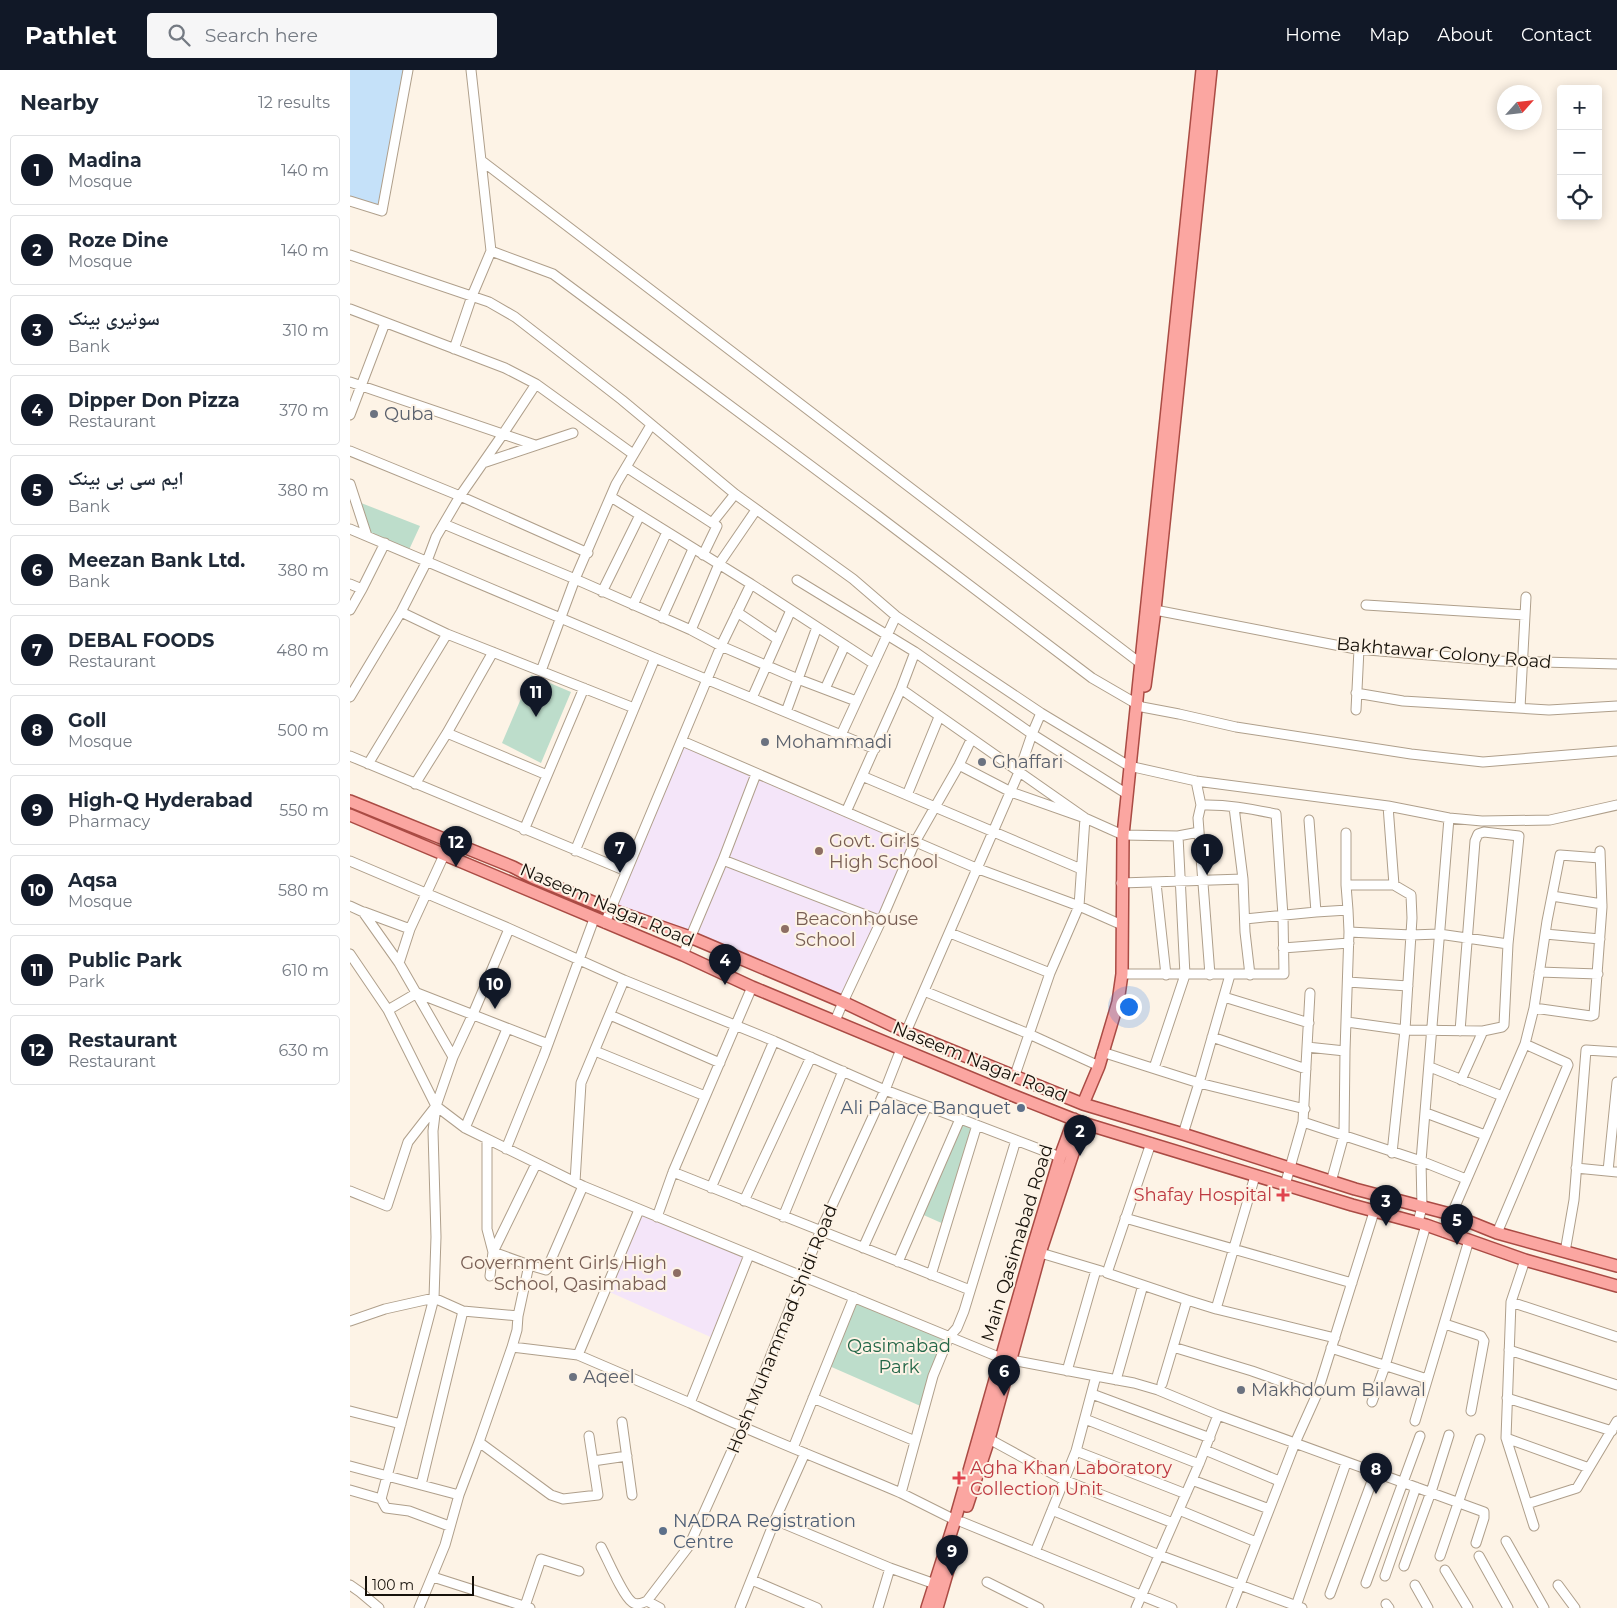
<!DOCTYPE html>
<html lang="en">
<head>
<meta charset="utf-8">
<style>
	:root { --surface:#fff; --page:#f6f6f7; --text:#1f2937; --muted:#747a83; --line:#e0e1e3; --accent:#111827 }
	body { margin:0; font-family:Montserrat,"Noto Naskh Arabic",sans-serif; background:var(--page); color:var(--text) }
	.controls { position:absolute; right:15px; top:15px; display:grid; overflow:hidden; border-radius:5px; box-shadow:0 2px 12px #0003 }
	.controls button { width:45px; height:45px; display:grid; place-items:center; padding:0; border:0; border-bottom:1px solid var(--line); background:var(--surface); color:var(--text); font:25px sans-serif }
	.compass { position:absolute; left:1147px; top:15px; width:45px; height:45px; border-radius:50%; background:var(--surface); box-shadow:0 2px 12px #0003; rotate:63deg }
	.scale { position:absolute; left:15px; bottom:12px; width:109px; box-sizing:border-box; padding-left:5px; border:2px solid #16110a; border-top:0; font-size:14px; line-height:18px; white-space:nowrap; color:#16110a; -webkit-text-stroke:4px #fdf3e6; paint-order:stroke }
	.you { position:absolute; left:778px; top:936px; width:18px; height:18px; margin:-12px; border:4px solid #fff; border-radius:50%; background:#1a73e8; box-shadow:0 0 0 8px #1a73e833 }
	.badge { display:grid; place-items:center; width:32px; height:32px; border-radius:50%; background:var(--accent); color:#fff; font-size:16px; font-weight:700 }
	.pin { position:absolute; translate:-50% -41px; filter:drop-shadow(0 1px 2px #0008) }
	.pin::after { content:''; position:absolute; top:26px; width:18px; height:15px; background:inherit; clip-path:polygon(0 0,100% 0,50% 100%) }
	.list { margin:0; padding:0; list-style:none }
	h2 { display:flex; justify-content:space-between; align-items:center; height:65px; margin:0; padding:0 20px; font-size:21px }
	h2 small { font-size:16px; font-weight:400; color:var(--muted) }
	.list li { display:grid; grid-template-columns:32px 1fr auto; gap:15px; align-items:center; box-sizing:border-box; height:70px; margin:0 10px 10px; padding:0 10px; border:1px solid var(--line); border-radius:5px }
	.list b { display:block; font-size:19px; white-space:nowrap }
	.list p { margin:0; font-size:16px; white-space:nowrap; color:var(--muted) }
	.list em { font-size:16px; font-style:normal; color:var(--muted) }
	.icon { flex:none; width:28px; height:28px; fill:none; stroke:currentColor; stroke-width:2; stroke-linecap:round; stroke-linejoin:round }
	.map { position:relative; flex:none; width:1267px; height:1538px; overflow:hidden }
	header { display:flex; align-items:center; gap:30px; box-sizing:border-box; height:70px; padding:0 25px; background:var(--accent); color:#fff }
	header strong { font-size:24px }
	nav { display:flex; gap:28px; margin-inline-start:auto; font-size:18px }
	.search { width:350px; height:45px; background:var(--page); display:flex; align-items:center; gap:12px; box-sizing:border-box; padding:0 18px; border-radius:5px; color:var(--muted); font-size:19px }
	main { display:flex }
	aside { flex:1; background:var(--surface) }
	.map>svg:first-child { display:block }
</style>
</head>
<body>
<header>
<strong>Pathlet</strong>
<div class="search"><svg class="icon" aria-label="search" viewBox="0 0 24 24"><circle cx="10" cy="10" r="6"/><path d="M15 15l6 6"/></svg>Search here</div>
<nav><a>Home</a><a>Map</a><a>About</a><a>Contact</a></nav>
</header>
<main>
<aside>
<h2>Nearby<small>12 results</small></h2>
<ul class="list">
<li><span class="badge">1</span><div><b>Madina</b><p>Mosque</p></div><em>140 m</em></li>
<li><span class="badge">2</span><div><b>Roze Dine</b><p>Mosque</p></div><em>140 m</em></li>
<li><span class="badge">3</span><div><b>سونیری بینک</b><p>Bank</p></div><em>310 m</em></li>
<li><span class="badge">4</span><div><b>Dipper Don Pizza</b><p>Restaurant</p></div><em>370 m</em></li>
<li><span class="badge">5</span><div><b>ایم سی بی بینک</b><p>Bank</p></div><em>380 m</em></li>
<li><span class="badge">6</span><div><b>Meezan Bank Ltd.</b><p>Bank</p></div><em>380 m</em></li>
<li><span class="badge">7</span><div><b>DEBAL FOODS</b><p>Restaurant</p></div><em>480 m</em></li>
<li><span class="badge">8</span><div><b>Goll</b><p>Mosque</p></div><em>500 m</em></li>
<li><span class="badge">9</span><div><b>High-Q Hyderabad</b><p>Pharmacy</p></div><em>550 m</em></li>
<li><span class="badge">10</span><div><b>Aqsa</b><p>Mosque</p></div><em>580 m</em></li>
<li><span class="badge">11</span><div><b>Public Park</b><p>Park</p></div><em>610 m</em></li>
<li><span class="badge">12</span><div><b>Restaurant</b><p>Restaurant</p></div><em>630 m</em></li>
</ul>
</aside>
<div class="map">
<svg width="1267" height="1538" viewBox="0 0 1267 1538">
	<rect width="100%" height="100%" fill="#fdf3e6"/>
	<path fill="#f4e5f9" d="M332 671 565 772 493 932 260 839Z
		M289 1140 399 1185 365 1269 255 1220Z"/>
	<path fill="#bdddcb" d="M6 431 70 456 58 482 17 466Z
		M181 605 221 622 191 693 152 673Z
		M610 1049 627 1055 596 1155 569 1143Z
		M504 1227 599 1267 575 1338 477 1295Z"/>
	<path fill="#c5e1f9" d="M0 0H58L32 141 0 131Z"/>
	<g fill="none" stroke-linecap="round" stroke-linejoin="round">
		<g stroke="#af9f8b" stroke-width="11">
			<path id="minor" d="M132 91 790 593
				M0 131 32 141 58 0
				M141 181 203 204 527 445 742 608 792 637 829 644 886 657 1061 684 1133 692 1267 681
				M0 185 139 232 165 247 272 330 385 424 503 509 546 546 691 643 779 696 846 711 1038 736 1099 748 1132 751 1200 750 1267 735
				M0 239 155 298 186 314
				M104 279 122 226 141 181 121 0
				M0 312 185 375
				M0 345 35 253
				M0 381 110 426 238 483
				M133 393 223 363
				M276 397 362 453 385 424
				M0 414 17 466
				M261 427 401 514
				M94 454 225 509 341 560 371 576 448 609 506 631
				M0 459 305 588 525 679
				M353 485 367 456 362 453
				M447 510 565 582
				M0 514 12 519 0 540
				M12 519 35 473
				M252 522 290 445
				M283 535 317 462
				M1016 535 1175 545
				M805 540 1006 579 1151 591 1267 594
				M51 542 97 564 284 638
				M387 542 427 569
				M312 548 343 479
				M341 560 369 494 406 440
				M191 601 225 509 266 414 301 355
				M475 619 495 575
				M551 619 735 748 773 765 828 766 849 762
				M1006 623 1053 631 1199 640 1267 636
				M0 627 51 542 77 491 86 467 110 426 153 364 186 314 283 384
				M402 628 441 540
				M1170 638 1176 527
				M1006 640 1009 579
				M436 642 467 557
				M97 663 197 705
				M491 665 546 546
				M332 671 626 798 729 836 772 855
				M0 686 276 801
				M18 694 97 564
				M609 695 661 722 735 748 729 836 700 903 665 1005
				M512 706 731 799
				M65 714 97 663 143 582
				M557 725 589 647
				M851 735 848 748 860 905
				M1038 736 1044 815
				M884 737 893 809
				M496 742 551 619 565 582 682 664 777 724
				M959 750 966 842
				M174 760 234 618
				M996 763V815
				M225 781 305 588
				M94 785 60 859 49 893 103 987
				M373 790 406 704
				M0 791 158 858 274 910
				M771 813 893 809 895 862 900 905
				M806 813 816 905
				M1202 826 1252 834
				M0 836 13 842 49 893
				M998 840 999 862
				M14 842 60 859
				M895 849 966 842 998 840 996 815H1044L1061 825 1062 848 1055 960 997 952
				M531 851 565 772 609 695 621 670
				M255 853 371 576 401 514 524 594
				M600 863 700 903
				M1195 864 1250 869
				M933 878 999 873
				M0 884 38 940 86 1036 115 1058 233 1116 651 1288 746 1306 726 1381 685 1482
				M333 885 373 790 531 851 493 932 485 951
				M1189 902 1248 904
				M772 904H934L933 846 926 744C901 739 877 734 851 735L846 711
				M998 912 1058 916
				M574 921 679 964 749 996
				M874 927 959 953
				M1184 938 1241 946 1244 945 1252 837 1250 781
				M38 940 67 923 198 974
				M260 945 370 993
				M556 962 669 702 682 664 691 643
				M862 967 956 999
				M1175 974 1184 938 1197 851 1210 785 1250 788
				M957 977 960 923
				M245 981 355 1026
				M752 982 849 1013 955 1039
				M1080 997 1152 1026
				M804 998 835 905 828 766
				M1111 1010 1133 961
				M1076 1043 1135 1065
				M953 1052 1071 1091 1116 1109
				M115 1058 157 959
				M833 1064 849 1013 880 905
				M137 1070V1159L143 1182 179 1195
				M801 1073 757 1203 837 1230
				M156 1079 194 985 244 849
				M1042 1083 1055 960 1133 961 1152 957 1154 955 1158 874 1169 766 1134 762 1128 764 1125 771 1110 961
				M1226 1098 1267 1102
				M1258 1101 1267 1012
				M323 1102 620 1220
				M225 1112 231 1013 274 910 424 971 535 1020 710 1087
				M981 1112 994 1065 995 981 999 862 1061 865 1089 864 1158 874
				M935 1115 953 1052 957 977 995 981
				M361 1118 424 971
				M0 1121 37 1136 58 1072 86 1036
				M394 1131 461 987
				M307 1147 323 1102 402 917
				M433 1147 493 1001
				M775 1148 1002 1213
				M1068 1152 1072 1137 1071 1091 1099 748
				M1094 1162 1175 974 1217 993 1218 995 1147 1163
				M513 1178 577 1036
				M684 1181 751 1201
				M1215 1182 1224 1130 1236 980 1267 982
				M399 1185 340 1333C409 1366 481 1393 551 1423
				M1175 1190 1161 1232 1156 1368 1184 1456
				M548 1192 610 1049
				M581 1205 627 1055
				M140 1206 143 1182 186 1094
				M1161 1232 1267 1267
				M866 1239 905 1106
				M0 1251 35 1239 84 1228 113 1241
				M1095 1254 1131 1266 1134 1271 1121 1341
				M162 1277 228 1285 289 1140
				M823 1277 902 1301 967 1324
				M981 1278 1077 1309
				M1159 1280 1267 1315
				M228 1285 340 1333
				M717 1301 746 1200
				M746 1306 784 1313 808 1320 868 1345 1134 1442V1448L1126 1473
				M766 1310 793 1215
				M812 1314 837 1230 866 1239 985 1268
				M742 1324 860 1368
				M463 1328 565 1371
				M1157 1328 1262 1361
				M1022 1332 1035 1296 1076 1155
				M0 1341 51 1354
				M735 1349 849 1394
				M1065 1351 1119 1170
				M272 1352 282 1425
				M1156 1368 1239 1398
				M639 1369 714 1410 823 1453
				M129 1372 201 1425 213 1429 248 1425 239 1366
				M443 1378 504 1227
				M855 1380 929 1411
				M726 1381 836 1424
				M455 1383 425 1450 540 1498 528 1538
				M243 1391 277 1386
				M0 1396 109 1425
				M842 1410 919 1439
				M71 1415 113 1241 168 1246
				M0 1420 31 1429
				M1177 1434 1227 1418 1267 1351
				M702 1440 809 1485 952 1538
				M829 1440 906 1472
				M605 1450 551 1423 583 1306 599 1267 607 1258 614 1241 666 1070
				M612 1452 822 1538
				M99 1456 59 1441 36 1438 31 1429 84 1228 86 1167 83 1061 86 1036 103 987 123 944 159 859
				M1156 1471 1194 1538
				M251 1477C257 1488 273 1526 282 1532 287 1536 292 1533 297 1531L310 1538
				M1090 1486 1130 1369
				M1129 1486 1158 1538
				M1054 1496 1081 1422 1099 1365
				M540 1498 585 1514
				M1095 1500 1118 1538
				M1035 1506 1066 1417
				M83 1507 180 1538
				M402 1510 467 1538
				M637 1512 689 1538
				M1016 1513 1070 1366
				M0 1515 10 1522 29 1538
				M1065 1515 1078 1538
				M1208 1515 1225 1538
				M980 1524 1025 1403
				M297 1531 339 1476 392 1358 470 1162 535 1020 551 979
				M1036 1534 1039 1538
				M175 1536 191 1489 229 1501
				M946 1536 996 1393
				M69 1538 95 1475 109 1425 129 1372 162 1277 167 1260 168 1246 179 1195 196 1200 197 1199 233 1116
				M390 1538 425 1450
				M786 1538 849 1394 868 1345
				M881 1538 945 1373 967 1324 1024 1142"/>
		</g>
		<g stroke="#aa4b44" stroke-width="14">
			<path id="major" d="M795 616 805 540 861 0
				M0 731 163 797 184 808 260 839 340 867 493 932 556 962 733 1034 833 1064 1005 1119 1100 1144 1147 1163 1267 1196
				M0 745 333 885 402 917 662 1025 733 1053 1002 1135 1076 1155 1175 1190 1267 1216
				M733 1034 749 996 768 932 772 904 773 765 852 0
				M617 1436 639 1369 690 1183 733 1053
				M577 1538 605 1450 682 1180 710 1087 724 1049
				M587 1538 605 1476"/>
		</g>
		<use href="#minor" stroke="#fff" stroke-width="9"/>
		<use href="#major" stroke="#fba6a1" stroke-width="11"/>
	</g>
	<g fill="#6b7280" stroke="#fdf3e6" stroke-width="2">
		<circle cx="24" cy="344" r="5"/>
		<circle cx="415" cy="672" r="5"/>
		<circle cx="632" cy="692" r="5"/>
		<circle cx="223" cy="1307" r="5"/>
		<circle cx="891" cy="1320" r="5"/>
	</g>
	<g fill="#8d6e63" stroke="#fdf3e6" stroke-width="2">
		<circle cx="469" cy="781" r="5"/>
		<circle cx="435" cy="859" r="5"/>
		<circle cx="327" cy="1203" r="5"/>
	</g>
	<g fill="#5c6f8a" stroke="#fdf3e6" stroke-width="2">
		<circle cx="671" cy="1038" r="5"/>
		<circle cx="313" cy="1461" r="5"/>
	</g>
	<g fill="#e0444e" stroke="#fdf3e6" stroke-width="2">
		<path d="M930.5 1117.5h5v5h5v5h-5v5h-5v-5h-5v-5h5z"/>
		<path d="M606.5 1400.5h5v5h5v5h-5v5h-5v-5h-5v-5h5z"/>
	</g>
	<g text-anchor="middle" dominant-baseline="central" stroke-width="4" stroke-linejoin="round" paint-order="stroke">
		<g font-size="18" fill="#5b616d" stroke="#fdf3e6" text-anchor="start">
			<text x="34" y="344">Quba</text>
			<text x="425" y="672">Mohammadi</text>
			<text x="642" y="692">Ghaffari</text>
			<text x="233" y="1307">Aqeel</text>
			<text x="901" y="1320">Makhdoum Bilawal</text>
		</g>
		<g font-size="18" fill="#16110a" stroke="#fdf3e6">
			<text transform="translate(1094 583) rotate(5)">Bakhtawar Colony Road</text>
			<text transform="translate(257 835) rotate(23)">Naseem Nagar Road</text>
			<text transform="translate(630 992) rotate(22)">Naseem Nagar Road</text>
			<text transform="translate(667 1173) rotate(-73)">Main Qasimabad Road</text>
			<text transform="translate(432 1259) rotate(-68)">Hosh Muhammad Shidi Road</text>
		</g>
		<g font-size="18" fill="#785e54" stroke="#fdf3e6" text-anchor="start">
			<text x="479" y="771">Govt. Girls<tspan x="479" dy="21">High School</tspan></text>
			<text x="445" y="849">Beaconhouse<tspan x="445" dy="21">School</tspan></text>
			<text x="317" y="1193" text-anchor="end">Government Girls High<tspan x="317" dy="21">School, Qasimabad</tspan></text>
		</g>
		<g font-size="18" fill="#4e5e75" stroke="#fdf3e6" text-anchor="end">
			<text x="661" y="1038">Ali Palace Banquet</text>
			<text x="323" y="1451" text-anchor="start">NADRA Registration<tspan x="323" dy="21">Centre</tspan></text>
		</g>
		<g font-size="18" fill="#be3a42" stroke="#fdf3e6" text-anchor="end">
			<text x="922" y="1125">Shafay Hospital</text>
			<text x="620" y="1398" text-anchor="start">Agha Khan Laboratory<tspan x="620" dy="21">Collection Unit</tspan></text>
		</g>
		<g font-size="18" fill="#226647" stroke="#fdf3e6">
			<text x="549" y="1276">Qasimabad<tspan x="549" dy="21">Park</tspan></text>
		</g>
	</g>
</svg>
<div class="controls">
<button>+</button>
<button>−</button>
<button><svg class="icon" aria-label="locate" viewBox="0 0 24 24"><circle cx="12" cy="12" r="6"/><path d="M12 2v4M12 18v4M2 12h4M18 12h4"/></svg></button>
</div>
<svg class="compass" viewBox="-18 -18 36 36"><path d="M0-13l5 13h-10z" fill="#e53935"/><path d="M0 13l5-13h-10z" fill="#747a83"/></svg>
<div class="scale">100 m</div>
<div class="you"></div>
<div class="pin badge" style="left:857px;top:805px">1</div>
<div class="pin badge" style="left:730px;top:1086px">2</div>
<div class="pin badge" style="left:1036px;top:1156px">3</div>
<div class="pin badge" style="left:375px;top:915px">4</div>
<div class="pin badge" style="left:1107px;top:1175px">5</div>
<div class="pin badge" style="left:654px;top:1326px">6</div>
<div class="pin badge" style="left:270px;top:803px">7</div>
<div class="pin badge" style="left:1026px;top:1424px">8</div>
<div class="pin badge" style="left:602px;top:1506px">9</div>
<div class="pin badge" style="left:145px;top:939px">10</div>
<div class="pin badge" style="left:186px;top:647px">11</div>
<div class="pin badge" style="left:106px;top:797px">12</div>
</div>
</main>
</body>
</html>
